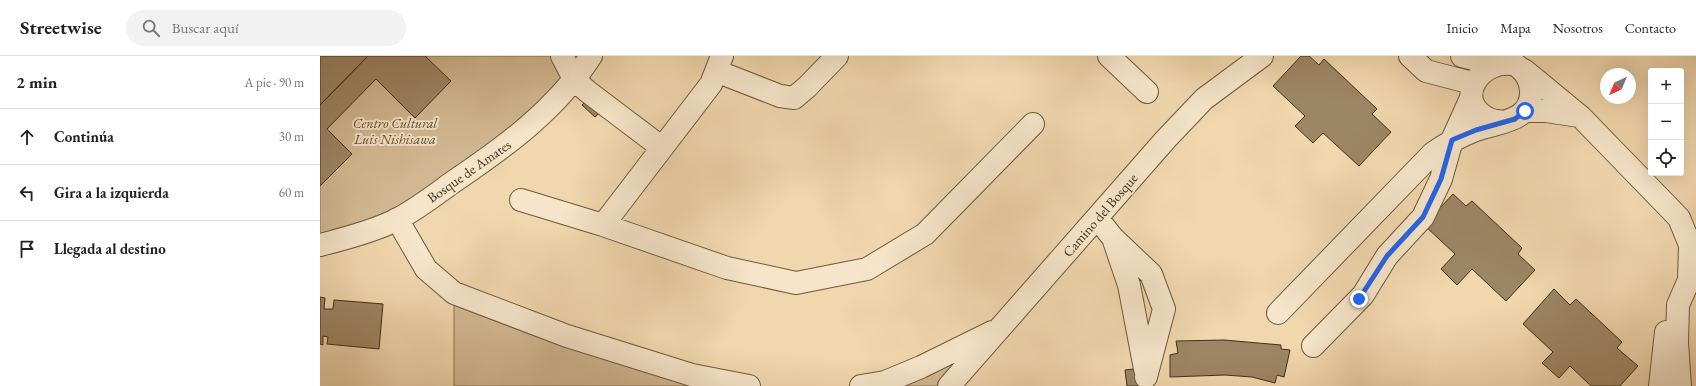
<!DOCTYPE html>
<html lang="es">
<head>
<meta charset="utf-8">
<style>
	:root { --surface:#fff; --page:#f2f2f2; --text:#222; --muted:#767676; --line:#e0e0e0 }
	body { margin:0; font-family:"EB Garamond",serif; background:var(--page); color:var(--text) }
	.controls { position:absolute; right:12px; top:12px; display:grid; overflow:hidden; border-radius:4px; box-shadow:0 4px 16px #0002 }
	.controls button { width:36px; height:36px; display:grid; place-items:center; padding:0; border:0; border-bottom:1px solid var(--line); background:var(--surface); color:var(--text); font:20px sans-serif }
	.compass { position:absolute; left:1280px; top:12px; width:36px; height:36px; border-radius:50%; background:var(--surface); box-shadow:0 4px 16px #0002; rotate:224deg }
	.stop { position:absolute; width:12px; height:12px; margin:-9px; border:3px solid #2563eb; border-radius:50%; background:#fff }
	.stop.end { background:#2563eb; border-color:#fff; box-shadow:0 1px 4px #0008 }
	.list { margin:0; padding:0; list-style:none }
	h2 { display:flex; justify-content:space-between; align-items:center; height:52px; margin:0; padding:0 16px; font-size:17px }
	h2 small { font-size:13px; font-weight:400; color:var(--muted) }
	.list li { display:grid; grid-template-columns:26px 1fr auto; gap:12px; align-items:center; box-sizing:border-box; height:56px; padding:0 16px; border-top:1px solid var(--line) }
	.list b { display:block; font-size:15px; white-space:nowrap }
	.list em { font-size:13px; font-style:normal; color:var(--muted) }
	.icon { flex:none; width:22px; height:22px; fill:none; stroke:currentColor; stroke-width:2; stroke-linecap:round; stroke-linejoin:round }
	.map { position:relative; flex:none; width:1376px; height:330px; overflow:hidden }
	header { display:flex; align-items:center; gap:24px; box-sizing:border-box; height:56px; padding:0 20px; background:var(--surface); border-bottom:1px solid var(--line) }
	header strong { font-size:19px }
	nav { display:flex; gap:22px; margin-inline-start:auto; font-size:14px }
	.search { width:280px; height:36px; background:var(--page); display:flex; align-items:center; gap:10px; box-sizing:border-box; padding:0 14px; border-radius:22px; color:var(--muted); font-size:15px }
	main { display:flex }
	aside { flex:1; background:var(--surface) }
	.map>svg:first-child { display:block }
</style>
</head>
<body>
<header>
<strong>Streetwise</strong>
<div class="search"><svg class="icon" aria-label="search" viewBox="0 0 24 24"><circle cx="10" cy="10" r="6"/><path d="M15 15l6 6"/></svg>Buscar aquí</div>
<nav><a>Inicio</a><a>Mapa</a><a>Nosotros</a><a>Contacto</a></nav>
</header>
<main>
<aside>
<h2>2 min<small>A pie · 90 m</small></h2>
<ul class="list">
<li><svg class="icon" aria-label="ahead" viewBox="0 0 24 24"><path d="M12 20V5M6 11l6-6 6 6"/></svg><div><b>Continúa</b></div><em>30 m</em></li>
<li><svg class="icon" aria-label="left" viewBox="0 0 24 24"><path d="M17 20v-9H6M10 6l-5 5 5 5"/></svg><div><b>Gira a la izquierda</b></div><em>60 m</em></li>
<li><svg class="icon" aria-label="arrive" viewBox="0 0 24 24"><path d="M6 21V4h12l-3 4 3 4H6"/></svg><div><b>Llegada al destino</b></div></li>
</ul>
</aside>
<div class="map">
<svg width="1376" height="330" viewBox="0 0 1376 330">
	<rect width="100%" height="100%" fill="#f1d7ae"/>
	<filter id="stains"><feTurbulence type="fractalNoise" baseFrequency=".005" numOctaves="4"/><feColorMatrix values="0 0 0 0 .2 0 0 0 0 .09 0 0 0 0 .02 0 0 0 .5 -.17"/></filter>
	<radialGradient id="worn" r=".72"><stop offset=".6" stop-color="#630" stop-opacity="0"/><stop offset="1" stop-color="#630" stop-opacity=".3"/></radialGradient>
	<path fill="#d3ba94" stroke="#8a7455" d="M0 0H242L254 23 114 139 0 189Z
		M134 237 429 330H134Z
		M682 271 629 330H541Z"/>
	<path fill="#9d8665" stroke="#412f16" d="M0 0H48L0 49Z
		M48 0H105L131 25 95 62 56 23 7 73 32 98 0 130V49Z
		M981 0H989L999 9 1004 3 1057 53 1052 58 1071 76 1039 110 1003 77 993 87 975 70 985 60 953 30Z
		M272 39 287 50 275 61 262 49Z
		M1133 138 1146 150 1152 145 1202 192 1198 198 1215 214 1186 245 1152 213 1137 229 1121 213 1135 198 1104 169Z
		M1234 233 1250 249 1256 243 1302 286 1297 292 1318 310 1300 330H1271L1250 310 1239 322 1222 307 1233 296 1203 268Z
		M0 241 5 242 4 253H13L14 244 63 248 59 293 7 288 8 281 3 280V289L0 288Z
		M904 284 961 289V293L970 294 964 321 957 319 955 327 932 321 905 319 850 321V299L858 297 856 285Z
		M823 312 825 330H807L805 314Z"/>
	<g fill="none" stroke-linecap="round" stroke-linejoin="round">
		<g stroke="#6d593c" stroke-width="24">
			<path id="minor" d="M242 0 254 23 267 35 341 91
				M789 0 827 36
				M1090 0 1106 15 1152 27
				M1142 0 1170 7
				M1204 14 1261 61 1359 162 1370 189 1369 224 1358 249 1357 287 1360 330
				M396 15 460 40 474 42 487 31 517 0
				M1205 55H1226L1259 60
				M201 144 283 169 407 212 476 227 547 213 605 178 713 68
				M777 162 793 182 831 218 844 253 826 321
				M77 163 106 213 134 237 247 280 372 319 429 330
				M283 169 391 28 402 0
				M794 185 809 229 825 313
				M0 189C24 183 55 175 78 163 97 153 115 139 133 126 185 91 236 54 271 0
				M958 257 1113 97C1126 88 1140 80 1156 74 1178 66 1213 66 1211 34 1210 23 1205 15 1196 9 1161 0 1131 45 1169 63 1173 65 1179 65 1184 66
				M993 290 1043 239 1067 200 1103 161 1121 123 1132 84 1151 42
				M541 330 565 326 601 311 672 276
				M629 330 846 83 884 43 942 0
				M1340 330 1346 276"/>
		</g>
		<use href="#minor" stroke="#f6e5ca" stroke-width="22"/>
	</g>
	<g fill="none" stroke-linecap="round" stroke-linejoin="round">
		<path stroke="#2563eb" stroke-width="5" d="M1039 243 1067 200 1103 161 1121 123 1132 84 1156 74 1195 63 1205 55"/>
	</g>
	<g text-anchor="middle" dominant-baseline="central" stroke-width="4" stroke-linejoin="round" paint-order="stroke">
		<g font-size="14" font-style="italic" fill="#5e4b2f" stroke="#f6e5ca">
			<text x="75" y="67">Centro Cultural<tspan x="75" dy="16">Luis Nishisawa</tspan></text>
		</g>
		<g font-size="14" fill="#412f16" stroke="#f6e5ca">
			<text transform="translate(149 115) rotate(-35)">Bosque de Amates</text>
			<text transform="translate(780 159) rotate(-49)">Camino del Bosque</text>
		</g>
	</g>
	<rect width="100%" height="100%" filter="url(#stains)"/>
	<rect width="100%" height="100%" fill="url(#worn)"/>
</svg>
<div class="controls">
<button>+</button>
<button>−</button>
<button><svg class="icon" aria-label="locate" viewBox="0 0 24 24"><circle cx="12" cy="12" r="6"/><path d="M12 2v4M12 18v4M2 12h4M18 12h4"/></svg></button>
</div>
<svg class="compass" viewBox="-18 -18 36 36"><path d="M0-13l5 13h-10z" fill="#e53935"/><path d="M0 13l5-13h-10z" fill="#767676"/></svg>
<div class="stop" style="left:1205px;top:55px"></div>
<div class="stop end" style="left:1039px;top:243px"></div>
</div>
</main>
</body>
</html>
